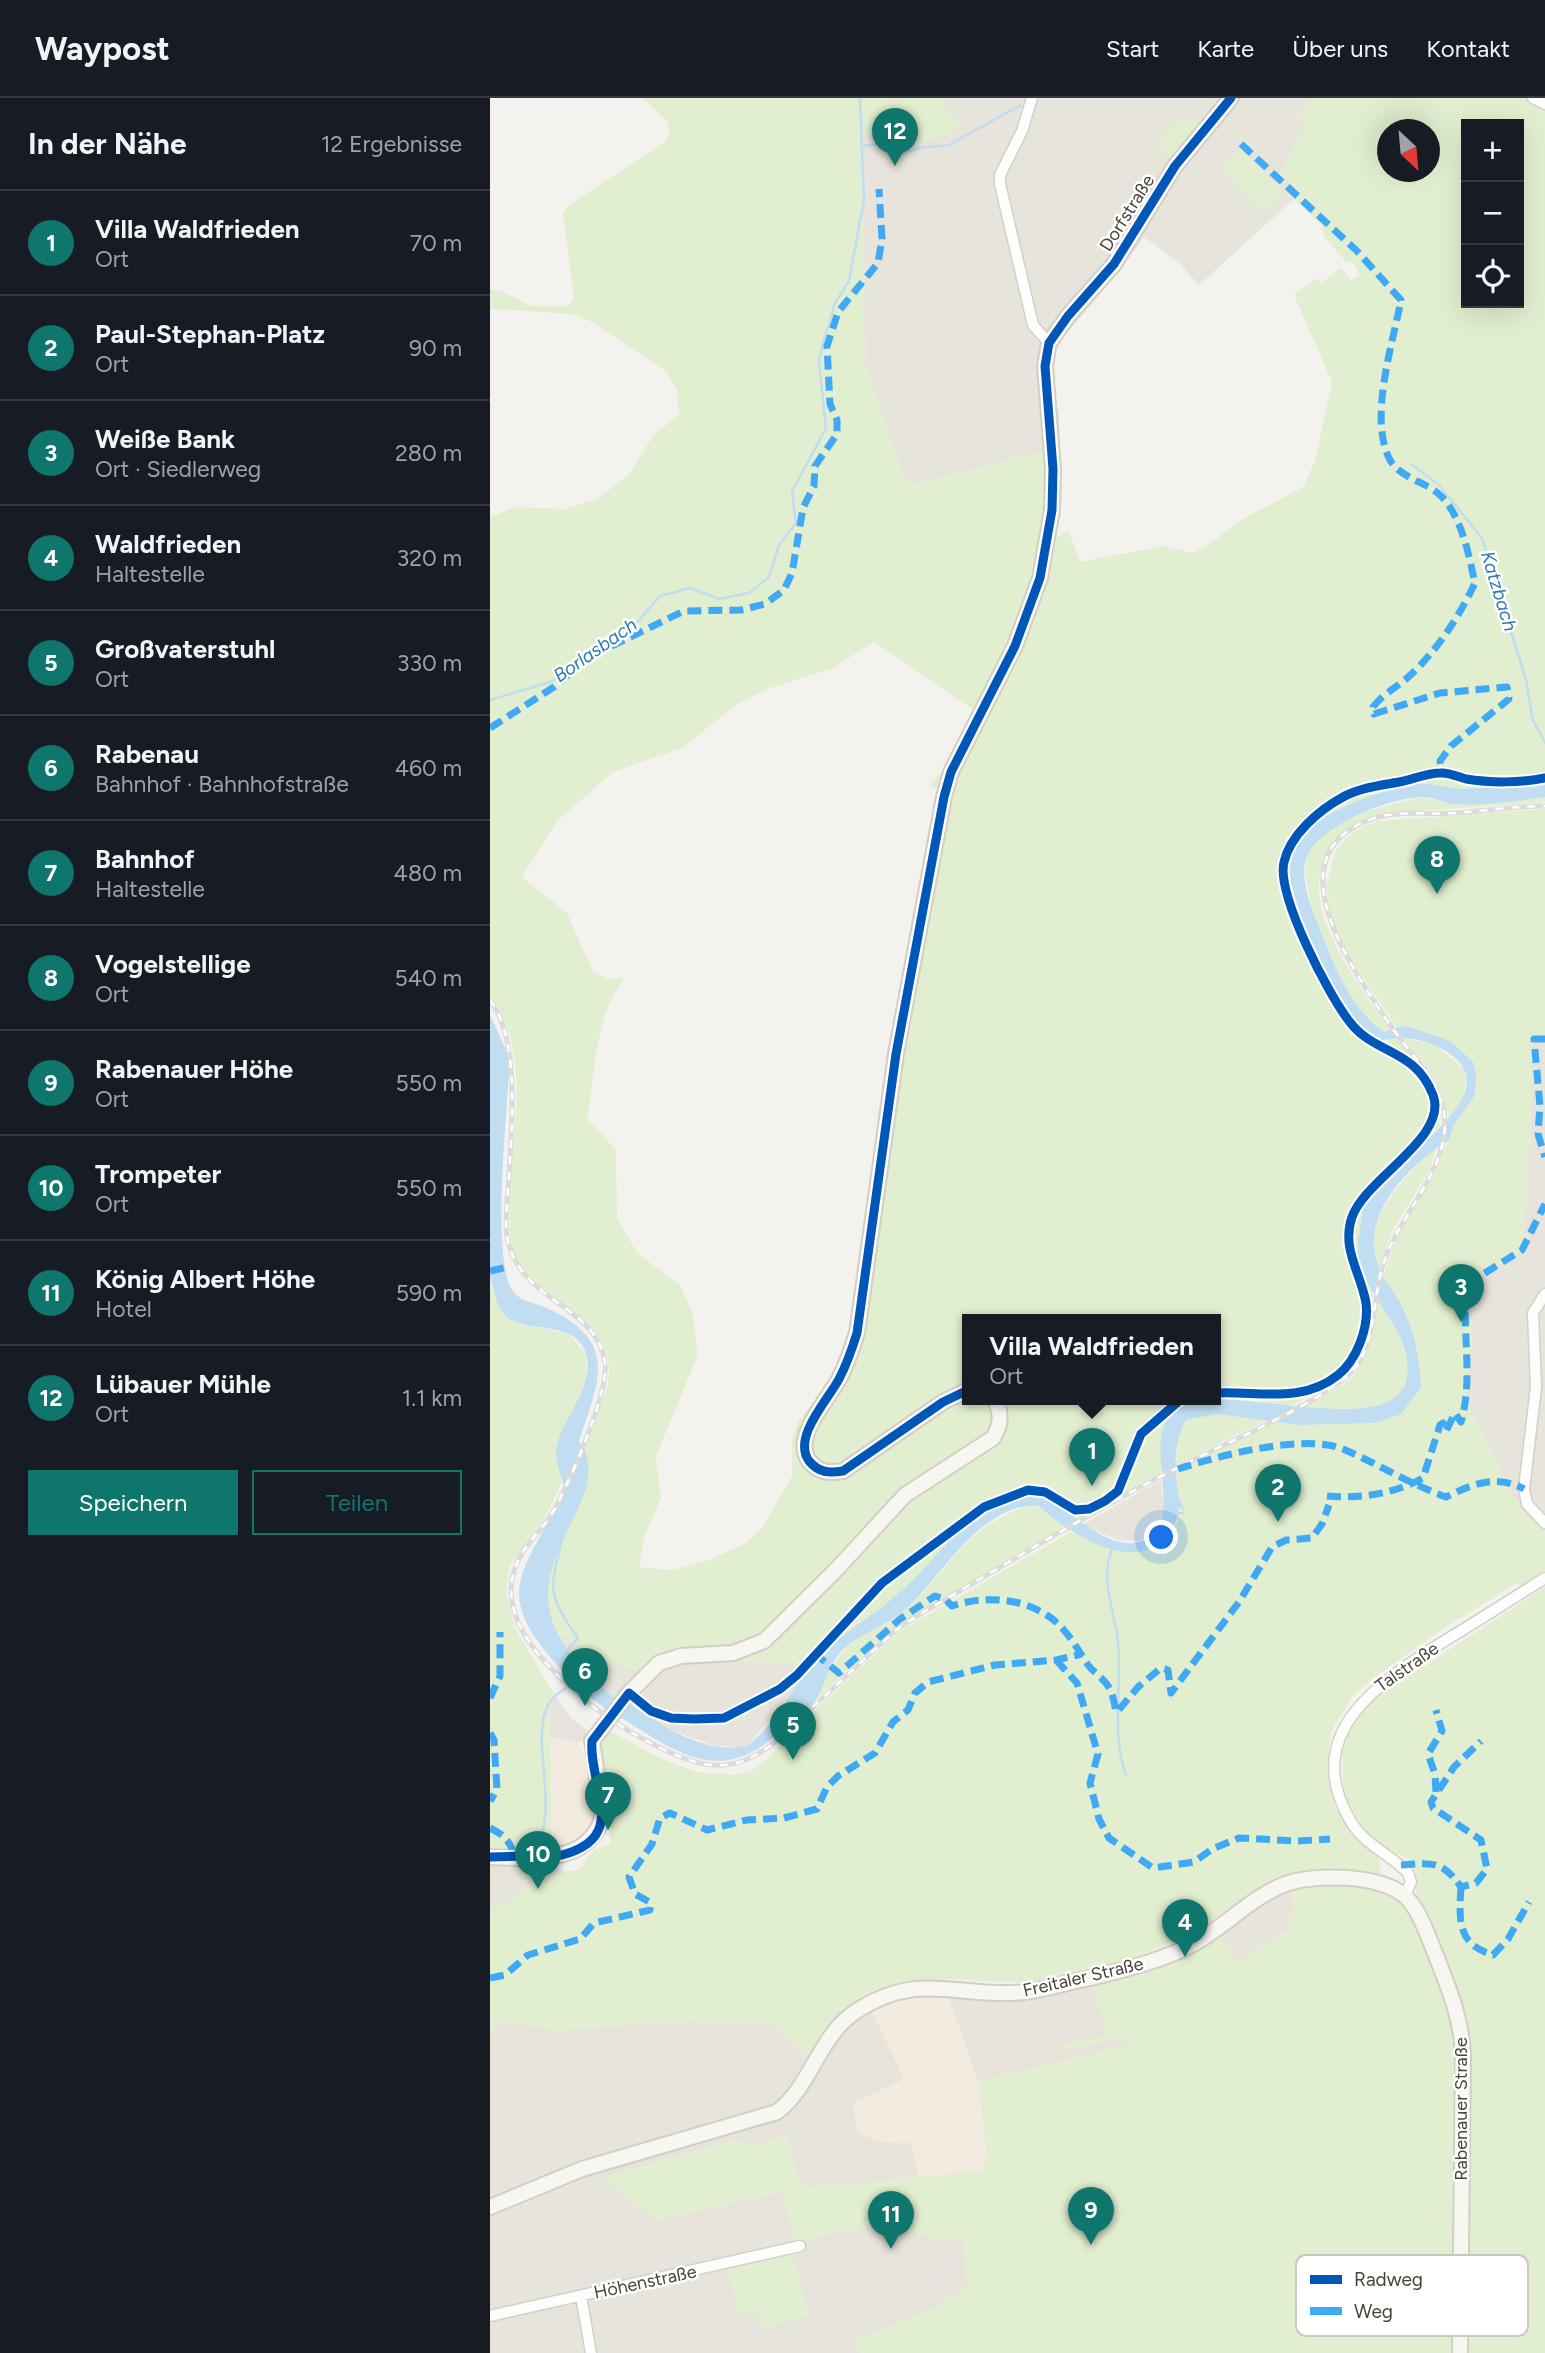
<!DOCTYPE html>
<html lang="de">
<head>
<meta charset="utf-8">
<style>
	:root { --surface:#171b24; --page:#20242c; --text:#f1f3f6; --muted:#9ea1a6; --line:#363941; --accent:#0f766e }
	body { margin:0; font-family:Figtree,sans-serif; background:var(--page); color:var(--text) }
	.controls { position:absolute; right:21px; top:21px; display:grid; overflow:hidden; border-radius:0px; box-shadow:0 7px 28px #0002 }
	.controls button { width:63px; height:63px; display:grid; place-items:center; padding:0; border:0; border-bottom:2px solid var(--line); background:var(--surface); color:var(--text); font:35px sans-serif }
	.compass { position:absolute; left:887px; top:21px; width:63px; height:63px; border-radius:50%; background:var(--surface); box-shadow:0 7px 28px #0002; rotate:154deg }
	.you { position:absolute; left:672px; top:1440px; width:24px; height:24px; margin:-18px; border:5px solid #fff; border-radius:50%; background:#1a73e8; box-shadow:0 0 0 10px #1a73e833 }
	.badge { display:grid; place-items:center; width:46px; height:46px; border-radius:50%; background:var(--accent); color:#fff; font-size:23px; font-weight:700 }
	.pin { position:absolute; translate:-50% -58px; filter:drop-shadow(0 2px 4px #0008) }
	.pin::after { content:''; position:absolute; top:37px; width:24px; height:21px; background:inherit; clip-path:polygon(0 0,100% 0,50% 100%) }
	.popup { position:absolute; left:472px; top:1216px; width:259px; height:91px; box-sizing:border-box; display:grid; place-content:center; border-radius:0px; background:var(--surface); filter:drop-shadow(0 2px 5px #0005); font-size:23px; white-space:nowrap; color:var(--muted) }
	.popup b { font-size:26px; color:var(--text) }
	.popup::after { content:''; position:absolute; left:50%; top:100%; margin-left:-14px; border:14px solid transparent; border-top-color:var(--surface) }
	.list { margin:0; padding:0; list-style:none }
	h2 { display:flex; justify-content:space-between; align-items:center; height:91px; margin:0; padding:0 28px; font-size:30px }
	h2 small { font-size:23px; font-weight:400; color:var(--muted) }
	.list li { display:grid; grid-template-columns:46px 1fr auto; gap:21px; align-items:center; box-sizing:border-box; height:105px; padding:0 28px; border-top:2px solid var(--line) }
	.list b { display:block; font-size:26px; white-space:nowrap }
	.list p { margin:0; font-size:23px; white-space:nowrap; color:var(--muted) }
	.list em { font-size:23px; font-style:normal; color:var(--muted) }
	.actions { display:flex; gap:14px; padding:21px 28px }
	.actions a { flex:1; padding:16px 0; border:2px solid var(--accent); border-radius:0px; text-align:center; font-size:24px; color:var(--accent) }
	.actions .main { background:var(--accent); color:#fff }
	.icon { flex:none; width:38px; height:38px; fill:none; stroke:currentColor; stroke-width:2; stroke-linecap:round; stroke-linejoin:round }
	.map { position:relative; flex:none; width:1055px; height:2255px; overflow:hidden }
	header { display:flex; align-items:center; gap:42px; box-sizing:border-box; height:98px; padding:0 35px; background:var(--surface); border-bottom:2px solid var(--line) }
	header strong { font-size:33px }
	nav { display:flex; gap:38px; margin-inline-start:auto; font-size:24px }
	main { display:flex }
	aside { flex:1; background:var(--surface) }
	.map>svg:first-child { display:block }
</style>
</head>
<body>
<header>
<strong>Waypost</strong>
<nav><a>Start</a><a>Karte</a><a>Über uns</a><a>Kontakt</a></nav>
</header>
<main>
<aside>
<h2>In der Nähe<small>12 Ergebnisse</small></h2>
<ul class="list">
<li><span class="badge">1</span><div><b>Villa Waldfrieden</b><p>Ort</p></div><em>70 m</em></li>
<li><span class="badge">2</span><div><b>Paul-Stephan-Platz</b><p>Ort</p></div><em>90 m</em></li>
<li><span class="badge">3</span><div><b>Weiße Bank</b><p>Ort · Siedlerweg</p></div><em>280 m</em></li>
<li><span class="badge">4</span><div><b>Waldfrieden</b><p>Haltestelle</p></div><em>320 m</em></li>
<li><span class="badge">5</span><div><b>Großvaterstuhl</b><p>Ort</p></div><em>330 m</em></li>
<li><span class="badge">6</span><div><b>Rabenau</b><p>Bahnhof · Bahnhofstraße</p></div><em>460 m</em></li>
<li><span class="badge">7</span><div><b>Bahnhof</b><p>Haltestelle</p></div><em>480 m</em></li>
<li><span class="badge">8</span><div><b>Vogelstellige</b><p>Ort</p></div><em>540 m</em></li>
<li><span class="badge">9</span><div><b>Rabenauer Höhe</b><p>Ort</p></div><em>550 m</em></li>
<li><span class="badge">10</span><div><b>Trompeter</b><p>Ort</p></div><em>550 m</em></li>
<li><span class="badge">11</span><div><b>König Albert Höhe</b><p>Hotel</p></div><em>590 m</em></li>
<li><span class="badge">12</span><div><b>Lübauer Mühle</b><p>Ort</p></div><em>1.1 km</em></li>
</ul>
<div class="actions"><a class="main">Speichern</a><a>Teilen</a></div>
</aside>
<div class="map">
<svg width="1055" height="2255" viewBox="0 0 1055 2255">
	<rect width="100%" height="100%" fill="#f4f2ee"/>
	<path fill="#e7e4dc" d="M450 0H822L808 17 817 24 790 76 809 95 804 101 709 187 688 164 654 139 630 173 565 249 561 267 563 313 569 311V349L417 388 376 269 372 60 368 38 412 31V37L461 35 472 28 459 17Z
		M1042 936 1055 940V1429L1024 1399 976 1302 987 1180 1032 1152 1040 1039Z
		M671 1382 674 1411 663 1436 648 1443 628 1442 592 1427Z
		M74 1536 82 1543 83 1549 89 1547 103 1560 129 1566 167 1559 303 1565 310 1586 258 1647 182 1632 126 1601 89 1572 90 1567 63 1541 65 1537Z
		M28 1764 53 1766 43 1786 21 1803 0 1811V1765L21 1767Z
		M796 1791 804 1804 798 1832 748 1864 729 1834Z
		M600 1884 619 1938 569 1947 567 1952 634 1941 637 1948 488 1983 456 1893Z
		M380 1910 415 1981 363 2006 391 2044 421 2045 429 2081 311 2090 297 2039 265 2047 244 2042 112 2080 167 2122 292 2094 305 2142 414 2122 443 2142 473 2140 477 2187 444 2211 366 2242 370 2255H0V1934L12 1924 68 1932 200 1923 283 1926 321 1961Z"/>
	<path fill="#f3ebdf" d="M60 1639 89 1644 104 1682 108 1720 87 1746 57 1753 62 1745Z
		M456 1893 488 1983 497 2057 491 2073 429 2081 421 2045 391 2044 368 2035 363 2006 414 1981 380 1910 394 1902Z"/>
	<path fill="#e1eecf" fill-rule="evenodd" d="M153 0H450L459 17 472 28C458 37 429 50 413 42L412 31 368 38 372 60 376 269 417 388 569 349 571 419 566 418 563 442 578 431 590 464 673 448 703 455 721 445 748 424 813 389 825 363 842 284 804 197 826 180 831 185 851 170 861 183 870 177 863 164 857 165 835 139 830 126 804 101 809 95 790 76 816 24 808 17 822 0H1055V685L973 691 929 685 810 744 811 822 891 944 907 941C925 965 955 995 950 1028L920 1055 873 1110 867 1159 883 1193 873 1249 865 1266 839 1289 800 1308 757 1301H726V1222H478V1302H713L695 1304 675 1329 670 1376 587 1423 556 1401 483 1421 403 1501 322 1567 310 1586 303 1565 167 1559 150 1575 112 1560H103L89 1548 83 1549 77 1537 70 1535 63 1541C34 1500 57 1449 80 1412 85 1405 93 1398 95 1390 100 1375 91 1363 94 1348 100 1322 119 1301 119 1273 120 1216 45 1202 25 1157 18 1141 20 1121 20 1104 21 1036 43 956 0 897V419L25 409 75 411 108 401 139 376 163 338 189 316 187 292 176 273 102 224 83 216 0 211V192L11 193 41 208H78L84 201 73 115 79 107 175 44 180 34 177 23ZM976 26H1029V205H976ZM898 32H940V74H898ZM384 544 484 612 455 670 440 687 448 691 447 701 393 989 365 1216 355 1251 344 1278 308 1324 302 1342V1378L272 1430 256 1445 219 1462 183 1472 149 1469 154 1439 171 1400 166 1358 208 1257 203 1216 190 1187 148 1156 127 1121 126 1052 97 1020C105 975 105 916 135 880L119 881 103 874 77 815 32 779 67 723 123 674 192 650 246 607 280 590 341 571Z
		M687 22 712 24 696 45 692 43 688 49 690 51 682 61 668 45Z
		M750 50 794 96 773 116 729 70Z
		M932 699 965 706 1055 699V704L886 716C774 766 853 865 900 932L894 934C890 931 884 928 880 925 856 903 802 785 819 754 839 719 897 707 932 699Z
		M1055 711V940L1042 937 1040 1039 1032 1152 987 1180 976 1302 1024 1399 1055 1429V1472L1031 1488 1027 1485 959 1527 883 1580 862 1599 841 1634 837 1669 845 1709 871 1744 889 1760 892 1782C868 1782 801 1777 781 1784 765 1789 724 1822 705 1833 659 1859 601 1873 549 1882 497 1891 441 1869 391 1891 357 1906 340 1930 321 1961L283 1926 200 1923 68 1932 12 1925 0 1934V1811C25 1801 40 1790 53 1766 62 1766 66 1772 74 1773 97 1775 92 1761 105 1752 109 1749 117 1748 121 1746L117 1697 104 1659 116 1631 172 1661 207 1674 246 1677 262 1672 275 1663 306 1630 410 1533 581 1434 634 1453 672 1442 688 1424 689 1407 695 1414 688 1397 686 1373 691 1371 786 1323 810 1327 885 1325 911 1316 931 1290C930 1261 925 1234 912 1207 906 1197 898 1189 893 1179L908 1136 946 1074 963 1029 985 997 986 974 983 964 915 928 907 930 866 869 843 827 836 788 845 754 855 741 868 731 888 723Z
		M914 940 945 947 974 971C979 988 972 1009 959 1021L946 985Z
		M947 1049 940 1071 902 1133 889 1170C869 1123 910 1087 938 1055Z
		M0 1179 5 1201 23 1224 79 1236 96 1256 97 1281 66 1353 73 1381 56 1418 19 1469 16 1496 25 1530 65 1598 60 1625 62 1745 57 1753 0 1755Z
		M887 1199C905 1223 940 1288 896 1305 871 1314 835 1313 809 1310 877 1278 876 1271 887 1199Z
		M727 1316 776 1322 686 1367 689 1333 696 1322Z
		M541 1407 550 1408 574 1429 403 1531 325 1602C337 1574 350 1551 376 1533 389 1524 406 1520 418 1509 466 1465 471 1430 541 1407Z
		M1055 1489V2255H973L977 1963 927 1806 925 1770 914 1759 898 1752 876 1735 854 1697 852 1652 864 1621 876 1606Z
		M817 1786H880L909 1799 927 1823 968 1930 966 2255H370L366 2242 444 2211 477 2187 473 2140 443 2142 415 2129 413 2122 305 2142 292 2094 167 2122 111 2080 244 2042 265 2047 297 2039 311 2090 490 2073 497 2057 488 1983 636 1948 634 1941 567 1952 569 1947 618 1938 600 1884 729 1834 748 1864 798 1832 804 1804 796 1791Z
		M303 2156 319 2218 271 2231 268 2214 248 2218 238 2170Z"/>
	<path fill="#e6e3df" d="M65 1598 82 1621 100 1634 91 1644 60 1639V1611Z
		M248 1617 258 1647 250 1649 224 1648 182 1632 188 1624H223Z
		M457 2158 466 2168 465 2176 455 2186 442 2185 436 2174Z"/>
	<path fill="#c0ddf1" d="M929 685 973 691 1055 685V699C1027 703 992 708 964 706 954 705 943 699 933 699 901 699 835 726 819 754 807 774 820 806 828 826 841 862 861 912 894 934L915 928 947 938 961 944 983 964 986 974 985 997 963 1029 959 1042C922 1065 870 1115 887 1164 892 1181 903 1192 911 1206 925 1233 930 1261 931 1290L911 1316 885 1325 810 1327 727 1316 696 1322C684 1341 684 1371 688 1393 689 1401 693 1407 695 1414L689 1408C688 1425 685 1422 677 1436 648 1480 576 1434 549 1408 493 1404 454 1474 419 1508 398 1528 369 1534 349 1556 337 1570 335 1589 325 1603 316 1613 303 1622 293 1631 231 1690 190 1656 128 1618L139 1606C173 1627 216 1659 258 1647 286 1625 301 1592 323 1566 346 1538 377 1523 403 1500 441 1469 466 1424 513 1404 526 1399 543 1395 555 1401 583 1412 629 1467 663 1436 692 1409 647 1333 691 1307 732 1282 907 1347 917 1279 923 1233 877 1202 868 1161 866 1151 869 1137 871 1126 871 1125 873 1111 873 1109 891 1070 987 1018 976 976 970 953 932 940 912 940 896 941 885 946 871 935 851 918 841 882 829 859 817 834 794 799 799 770 807 714 885 696 929 685Z
		M0 917 17 954 19 972C17 1016 2 1157 21 1190 29 1204 43 1204 57 1210 130 1244 109 1282 89 1343 134 1407 0 1471 90 1567L89 1572 126 1601 117 1612 77 1582 78 1579C0 1496 28 1482 75 1394 73 1381 65 1363 66 1352 71 1320 106 1289 96 1255 84 1219 32 1238 13 1215 4 1204 5 1191 0 1179Z"/>
	<g fill="none" stroke-linecap="round" stroke-linejoin="round">
		<path stroke="#c0ddf1" stroke-width="2.5" d="M374 48 396 45 413 55 429 50 459 47 531 7
			M921 366 949 387 992 440 1036 582 1043 622 1055 645
			M0 602 63 583 85 562 146 526 170 498 200 490 229 501 259 495 279 479 289 447 306 425 302 394 336 330 329 264 333 245 345 205 359 183 374 102 370 0
			M685 1416 693 1415
			M67 1430 74 1433C62 1487 53 1493 88 1540L74 1556
			M623 1449C609 1479 625 1514 628 1544 632 1587 621 1638 636 1677
			M41 1754C76 1716 34 1637 62 1601 68 1595 77 1589 84 1585"/>
		<g stroke="#d2d0cb" stroke-width="13">
			<path id="street" d="M542 0 532 33 510 77V86L543 227 559 245
				M1043 0 1055 6
				M1055 1196 1043 1215 1046 1289 1034 1391 1037 1406 1055 1425
				M915 1797 921 1784 918 1775C900 1756 874 1747 860 1722 809 1634 891 1583 956 1542 989 1522 1022 1501 1055 1480
				M91 2198 101 2255
				M0 2218 310 2148"/>
		</g>
		<g stroke="#d3cfc5" stroke-width="18">
			<path id="secondary" d="M478 1292 453 1304 353 1373C339 1375 329 1375 319 1363 302 1339 338 1302 349 1281 357 1266 362 1251 367 1235L406 956 454 699 461 674 525 548 550 480 562 412 563 371 555 268 559 245 578 218 624 166 685 68 741 0
				M0 1759C41 1760 101 1768 113 1716L102 1643 139 1595 169 1565 191 1558 243 1555 274 1543 345 1473 415 1397 503 1340C511 1327 512 1316 505 1302
				M0 2109 92 2071 287 2014C323 1986 329 1936 368 1912 427 1875 460 1897 522 1895 548 1894 574 1885 600 1880 636 1871 672 1863 705 1845 735 1828 761 1800 793 1787 822 1775 892 1776 916 1799 929 1812 936 1833 943 1850 957 1886 971 1917 973 1956L970 2255"/>
		</g>
		<use href="#street" stroke="#fdfdfc" stroke-width="10"/>
		<use href="#secondary" stroke="#f7f6f1" stroke-width="14"/>
		<g stroke="#dbdbda" stroke-width="5">
			<path id="rail" d="M0 902C37 950 17 1069 16 1129 21 1205 107 1203 115 1265 119 1296 77 1391 60 1419 51 1432 39 1443 31 1457 8 1497 29 1536 57 1566 91 1603 131 1632 177 1653 220 1673 247 1674 285 1644L406 1532 427 1518C513 1468 600 1414 689 1369 727 1349 850 1297 869 1265 886 1237 883 1196 894 1164 910 1115 962 1069 954 1015 948 982 919 954 900 927 863 872 778 754 885 720 909 712 939 717 964 715 994 713 1024 708 1055 708"/>
		</g>
		<use href="#rail" stroke="#fff" stroke-width="2.5" stroke-dasharray="8" stroke-linecap="butt"/>
		<path stroke="#3fa9f5" stroke-width="7" stroke-dasharray="14 7" stroke-linecap="butt" d="M751 46 866 152 911 202C903 245 878 321 900 362 911 381 938 384 952 399 972 420 979 458 985 485 969 519 945 556 916 581 904 591 892 597 883 609L884 616 950 595 1017 589 1019 601 961 648 950 663 952 674
			M0 630 64 589 99 559 194 513 251 512 275 506 294 492 302 475 313 410 324 388 325 368 347 336V322L340 306 337 248 348 214 388 165 392 141 389 91
			M1055 941H1044L1050 1008 1048 1036 1055 1059
			M0 1173 18 1169
			M688 1371C727 1358 815 1335 853 1351 888 1366 920 1386 956 1399 983 1386 1006 1376 1034 1391
			M837 1398C869 1401 904 1396 933 1380L950 1327 953 1325 956 1333 965 1315 971 1324C984 1278 971 1233 977 1186L1032 1152 1055 1106
			M324 1555 349 1575 410 1521 445 1498 455 1501 462 1508C497 1496 546 1500 573 1531 583 1542 590 1555 598 1567 604 1575 614 1580 620 1591 624 1598 624 1610 627 1614L648 1589 671 1570 678 1572 681 1595 749 1504 782 1449 796 1442 822 1440 832 1426 839 1407
			M566 1562 587 1585 608 1656 600 1685 609 1721 619 1740 663 1770 704 1764 722 1751 749 1740 808 1743 840 1741
			M0 1600 10 1578V1534
			M0 1635 4 1642 7 1692 0 1703
			M946 1694 945 1676 938 1656 952 1633 946 1612
			M0 1730C14 1737 22 1744 24 1760
			M911 1767C942 1765 952 1762 971 1789L986 1785 997 1771 991 1742 943 1710 941 1704 964 1669 991 1643
			M971 1789C969 1823 967 1846 1003 1857L1018 1841 1039 1804
			M0 1880 15 1877 38 1857 90 1841 104 1825 160 1812 161 1805 145 1796 139 1779 162 1746 170 1720 180 1715 217 1732 257 1722 294 1720 327 1711 337 1689 348 1678 385 1655 403 1624 418 1612 425 1595 438 1584 505 1567 566 1562 592 1556"/>
		<g stroke="#fff" stroke-width="13">
			<path id="cycleway" d="M478 1292 453 1304 353 1373C339 1375 329 1375 319 1363 302 1339 338 1302 349 1281 357 1266 362 1251 367 1235L406 956 454 699 461 674 525 548 550 480 562 412 563 371 555 268 559 245 578 218 624 166 685 68 741 0
				M726 1295C769 1293 812 1306 848 1277 867 1262 879 1229 876 1205 871 1175 851 1151 862 1119 876 1080 959 1039 943 997 925 950 884 957 859 923 838 896 786 796 794 764 800 737 829 712 853 699 870 689 895 687 914 683 926 680 939 675 950 675 959 674 968 679 976 681 1000 685 1031 685 1055 680
				M0 1759 72 1757C141 1739 98 1687 102 1643L139 1595 161 1613 181 1620 204 1621 234 1620 290 1591 307 1577 392 1485 494 1409 538 1392 555 1394 585 1412 599 1411 615 1403 628 1393 651 1336 690 1302"/>
		</g>
		<use href="#cycleway" stroke="#0057b8" stroke-width="9"/>
	</g>
	<g text-anchor="middle" dominant-baseline="central" stroke-width="5" stroke-linejoin="round" paint-order="stroke">
		<g font-size="18" fill="#4b4439" stroke="#fff">
			<text transform="translate(637 115) rotate(-58)">Dorfstraße</text>
			<text transform="translate(917 1569) rotate(-35)">Talstraße</text>
			<text transform="translate(593 1879) rotate(-13)">Freitaler Straße</text>
			<text transform="translate(971 2011) rotate(-90)">Rabenauer Straße</text>
			<text transform="translate(155 2184) rotate(-12)">Höhenstraße</text>
		</g>
		<g font-size="19" font-style="italic" fill="#2e7ab2" stroke="#fff">
			<text transform="translate(1009 493) rotate(73)">Katzbach</text>
			<text transform="translate(105 552) rotate(-35)">Borlasbach</text>
		</g>
	</g>
	<rect x="806" y="2157" width="232" height="81" rx="10" fill="#fff" stroke="#c9c7c4" stroke-width="2"/>
	<rect x="820" y="2177" width="32" height="9" fill="#0057b8"/>
	<rect x="820" y="2209" width="32" height="8" fill="#3fa9f5"/>
	<g font-size="19" fill="#4b4439">
		<text x="864" y="2188">Radweg</text>
		<text x="864" y="2220">Weg</text>
	</g>
</svg>
<div class="controls">
<button>+</button>
<button>−</button>
<button><svg class="icon" aria-label="locate" viewBox="0 0 24 24"><circle cx="12" cy="12" r="6"/><path d="M12 2v4M12 18v4M2 12h4M18 12h4"/></svg></button>
</div>
<svg class="compass" viewBox="-18 -18 36 36"><path d="M0-13l5 13h-10z" fill="#e53935"/><path d="M0 13l5-13h-10z" fill="#9ea1a6"/></svg>
<div class="you"></div>
<div class="pin badge" style="left:602px;top:1388px">1</div>
<div class="popup"><b>Villa Waldfrieden</b>Ort</div>
<div class="pin badge" style="left:788px;top:1424px">2</div>
<div class="pin badge" style="left:971px;top:1224px">3</div>
<div class="pin badge" style="left:695px;top:1859px">4</div>
<div class="pin badge" style="left:303px;top:1662px">5</div>
<div class="pin badge" style="left:95px;top:1608px">6</div>
<div class="pin badge" style="left:118px;top:1732px">7</div>
<div class="pin badge" style="left:947px;top:796px">8</div>
<div class="pin badge" style="left:601px;top:2147px">9</div>
<div class="pin badge" style="left:48px;top:1791px">10</div>
<div class="pin badge" style="left:401px;top:2151px">11</div>
<div class="pin badge" style="left:405px;top:68px">12</div>
</div>
</main>
</body>
</html>
